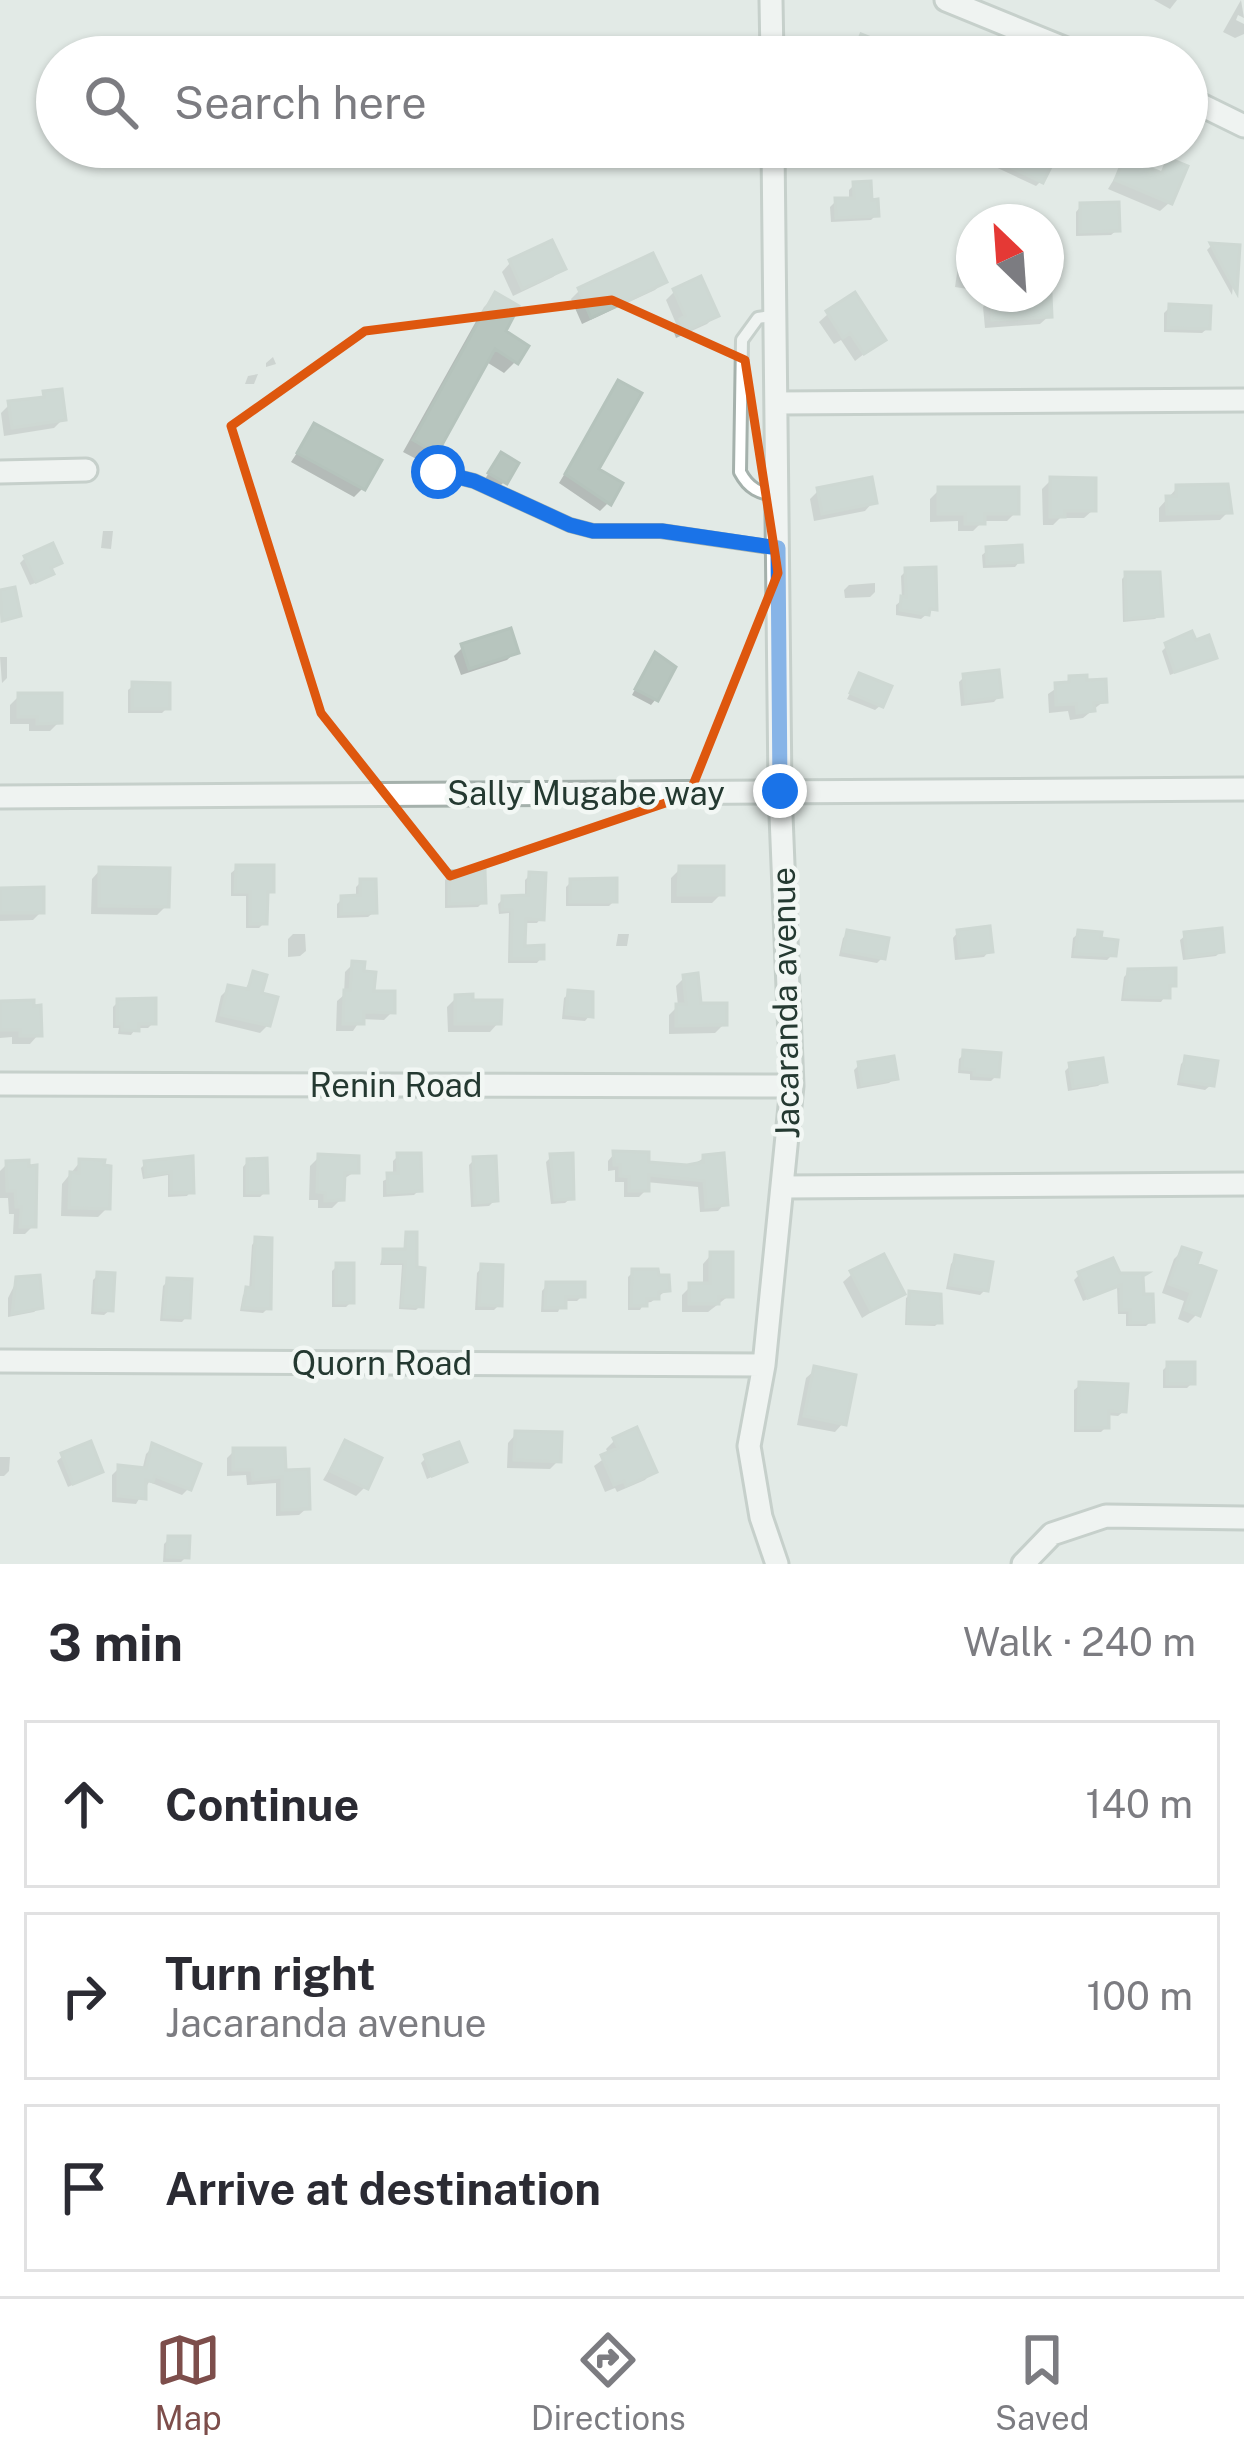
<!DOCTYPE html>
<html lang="en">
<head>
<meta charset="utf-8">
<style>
	:root { --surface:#fff; --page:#f7f7f7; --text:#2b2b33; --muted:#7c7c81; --line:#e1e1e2; --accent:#7d4e4b }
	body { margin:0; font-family:"Public Sans",sans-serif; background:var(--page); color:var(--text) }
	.compass { position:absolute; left:956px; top:204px; width:108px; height:108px; border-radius:50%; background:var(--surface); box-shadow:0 3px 9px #0004; rotate:335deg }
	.stop { position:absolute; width:36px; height:36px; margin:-27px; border:9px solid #1a73e8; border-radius:50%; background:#fff }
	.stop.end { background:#1a73e8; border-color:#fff; box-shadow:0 3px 12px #0008 }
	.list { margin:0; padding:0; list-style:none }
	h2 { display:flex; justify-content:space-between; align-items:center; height:156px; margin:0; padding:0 48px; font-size:51px }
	h2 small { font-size:39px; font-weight:400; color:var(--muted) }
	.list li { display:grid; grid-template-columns:78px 1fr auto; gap:36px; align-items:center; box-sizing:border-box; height:168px; margin:0 24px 24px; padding:0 24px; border:3px solid var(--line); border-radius:0px }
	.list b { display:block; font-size:45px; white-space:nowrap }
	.list p { margin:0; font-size:39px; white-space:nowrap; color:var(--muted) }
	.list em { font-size:39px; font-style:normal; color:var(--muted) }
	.icon { flex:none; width:66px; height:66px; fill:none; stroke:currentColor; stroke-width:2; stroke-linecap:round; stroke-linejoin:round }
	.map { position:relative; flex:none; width:1244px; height:1564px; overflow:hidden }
	.search { position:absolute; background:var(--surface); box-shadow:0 3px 9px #0004; left:36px; right:36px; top:36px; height:132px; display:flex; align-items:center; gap:30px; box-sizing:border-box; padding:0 42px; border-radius:66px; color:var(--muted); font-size:45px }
	.sheet { height:732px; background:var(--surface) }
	nav { display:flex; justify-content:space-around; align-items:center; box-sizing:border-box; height:168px; border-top:3px solid var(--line); background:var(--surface); font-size:33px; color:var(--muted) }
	nav a { display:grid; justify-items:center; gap:6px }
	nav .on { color:var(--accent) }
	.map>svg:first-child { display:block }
</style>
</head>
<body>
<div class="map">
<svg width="1244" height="1564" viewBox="0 0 1244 1564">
	<rect width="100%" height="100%" fill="#e2eae6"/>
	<path fill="#0003" d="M1154 0H1177L1170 9Z
		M1241 0 1244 18 1238 15 1236 20 1244 24V34L1235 38 1223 32Z
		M928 147H956V148L951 153 928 155Z
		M998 147H1007L1041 181 1036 186 989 164Z
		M1125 161 1158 175 1169 162V203L1160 211 1108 189Z
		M854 185 876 215 871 220 831 222 830 207 836 201H849V190Z
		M1081 206 1117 230 1111 235 1076 236V212Z
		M1211 246 1237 248 1232 295 1207 250Z
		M963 262 974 264V290L955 287 958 267Z
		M510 263 562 269 553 277 513 296 502 272Z
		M664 281 655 290 582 324 571 299 579 291Z
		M674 292 716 315 707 324 676 338 673 330 677 326 666 300Z
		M495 296 502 332 515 362 504 373 485 361 435 452 424 463 403 452 484 307Z
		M992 298 1049 316 1040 324 985 328 983 307Z
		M1170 307 1208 328 1202 333 1164 332V313Z
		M828 314 883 339 855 361 841 340 834 344 819 322Z
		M273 357 276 364 266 367V363Z
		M258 374 254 384H245L248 376Z
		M619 384 595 470 608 503 600 511 559 483Z
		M45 394 63 419 54 428 4 436 1 413 10 404 38 401Z
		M314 427 363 488 354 497 291 462Z
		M496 461 504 482 499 487 485 479Z
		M1051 480 1093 510 1084 518H1060L1053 525H1043L1042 489Z
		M1177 488 1228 512 1220 520 1159 522V508Z
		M819 490 873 502 865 511 814 521 810 499Z
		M939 490 1016 512 1007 521H983L973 531H958V521L930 522V499Z
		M103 531H113L111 549 101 548Z
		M988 550 1020 561 1015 567 983 568 982 555Z
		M25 558 58 562 45 579 30 585 20 563Z
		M906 571 934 608 921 619 896 615V605L902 600 901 576Z
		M1126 575 1160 615 1155 619 1123 622 1122 579Z
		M875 583V592L870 597 845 598 844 590 849 585Z
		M1167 646 1213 657 1170 675 1162 651Z
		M463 647 516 652 507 660 461 675 454 656Z
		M0 657H7V678L2 683Z
		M650 661 656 699 651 705 632 695Z
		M859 676 881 705 875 710 847 699Z
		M964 677 999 696 994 702 961 706 959 682Z
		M1070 679 1104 701 1083 718 1070 720 1068 711 1049 713 1048 694Z
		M134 685 167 708 162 713H128V690Z
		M19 696 59 722 50 731H29V724H10V705Z
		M237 868 271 891 265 897 264 923 259 928H246V896H231V873Z
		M680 869 721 894 712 903H671V878Z
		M100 870 166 906 157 915 91 914 92 879Z
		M450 874 483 902 478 907 445 908V880Z
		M530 875 541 918 537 923H523L522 950 541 958 537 963H508L509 913 499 914 498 904 503 899 525 898V880Z
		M361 882 374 912 368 917 337 918V904L342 899 356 898V887Z
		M571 882 614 901 609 906H566V887Z
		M0 891 41 912 33 920 0 921Z
		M958 932 989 951 984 957 955 960 953 938Z
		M848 933 882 958 877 963 839 956 843 938Z
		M1079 933 1113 954 1107 960 1071 958 1073 938Z
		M293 934H305L306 951 300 956 288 957V939Z
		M618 934H629L627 946H616Z
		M1186 935 1221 951 1216 956 1183 960 1180 940Z
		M353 964 371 994 392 1012 384 1020 361 1019 353 1031H336L337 1001 344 995 345 972Z
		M1129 972 1173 985 1161 1002 1121 1001 1124 977Z
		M254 975 268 1025 260 1033 215 1022 221 996 229 988 244 991Z
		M684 978 699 1006 724 1024 715 1033 669 1034V1015L678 1006 676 986Z
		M570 993 590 1015 585 1021 562 1019 564 998Z
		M456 998 470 1003 498 1023 490 1032H448L447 1007Z
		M118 1002 153 1023 148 1028H136L131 1035 118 1034 119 1028H113V1007Z
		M0 1004 38 1035 30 1044H12V1037L0 1038Z
		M965 1053 996 1076 991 1081 970 1080V1074L958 1073 959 1059Z
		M1186 1059 1211 1085 1205 1090 1177 1085 1181 1064Z
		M859 1065 895 1078 889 1083 857 1089 854 1070Z
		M1070 1066 1104 1081 1098 1086 1068 1091 1065 1071Z
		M614 1154 646 1165 687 1168 704 1158 724 1204 718 1211 700 1212 698 1187 646 1182V1190L639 1197H624V1182H615V1170L608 1171V1161Z
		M398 1156 419 1190 414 1195 383 1197V1181L393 1176V1161Z
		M319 1157 356 1171 342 1180 341 1199 332 1208H318V1200H309L310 1166Z
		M551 1157 571 1198 565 1203 551 1204 546 1162Z
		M190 1159 191 1191 187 1196 168 1197V1175L143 1179 141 1168 145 1164Z
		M474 1160 495 1200 489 1206 471 1207 469 1165Z
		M248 1161 265 1192 260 1197H243V1167Z
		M80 1162 107 1208 98 1217 61 1216 62 1184Z
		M7 1164 33 1226 25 1234H13L14 1214H9L8 1198H0V1171Z
		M408 1235 420 1306 416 1310 399 1309 402 1265H380L384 1252H403Z
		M256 1240 268 1308 263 1313 240 1311 243 1295 249 1291 252 1245Z
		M1183 1250 1197 1314 1188 1323 1178 1319 1184 1301 1162 1293 1174 1259Z
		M711 1255 730 1295 708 1312H682V1295L691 1286H703V1264Z
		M956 1258 985 1290 980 1295 946 1289 951 1264Z
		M337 1266 351 1302 346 1307H332V1271Z
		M482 1267 499 1305 494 1310H475L477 1273Z
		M633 1272 667 1290 651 1302 644 1303 640 1310H628V1277Z
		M852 1274 902 1293 862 1318 843 1282Z
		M98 1275 110 1310 104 1315 91 1314 93 1280Z
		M1079 1275 1118 1276 1141 1297 1151 1321 1146 1326H1126V1314H1118L1117 1287 1083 1301 1074 1280Z
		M17 1280 40 1307 34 1312 8 1317V1298Z
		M168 1281 187 1316 182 1322 160 1321 163 1286Z
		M547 1285 582 1296 577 1301H563L558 1312H541L542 1291Z
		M910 1295 939 1322 935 1326 905 1325 906 1298Z
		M1168 1365 1192 1383 1187 1388H1163V1370Z
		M815 1370 843 1423 835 1432 797 1425 806 1378Z
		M1080 1385 1124 1411 1118 1416 1106 1415V1427L1101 1432H1074V1390Z
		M516 1434 558 1461 550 1469 507 1468 508 1443Z
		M615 1440 653 1471 645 1480 617 1492 615 1488 605 1492 594 1466 609 1455 606 1449Z
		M345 1443 365 1487 356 1496 323 1480Z
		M153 1447 189 1488 182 1495 149 1482 136 1504 112 1502V1475L119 1468 142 1471 146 1454Z
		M234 1451 283 1473 307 1508 299 1515 276 1516V1483L247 1485 246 1475 227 1476V1458Z
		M63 1456 99 1472 68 1487 57 1461Z
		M0 1457H10L9 1471 4 1476H0Z
		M426 1458 464 1462 427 1479 421 1463Z
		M169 1539 186 1557 181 1562H163L164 1544Z"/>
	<path fill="#b7c5be" stroke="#b5c3bc" stroke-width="3" d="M861 34 884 43 879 57H852Z
		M997 147H1014L1052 165 1043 183 992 158Z
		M1124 158 1162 173 1168 158 1188 166 1172 204 1115 180Z
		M871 181 872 200 878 199 879 216 836 218 835 198H854L853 182Z
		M1119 202 1120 231 1080 232V203Z
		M552 240 566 269 522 289 509 260Z
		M1210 243 1240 245 1237 293 1220 262Z
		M653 253 667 282 591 318 578 288Z
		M701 276 719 316 685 331 680 319 685 316 673 289Z
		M495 292 519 306 506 331 529 346 518 364 495 349 437 454 413 440Z
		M855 292 886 340 864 354 850 333 843 338 826 311Z
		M1051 294 1052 317 992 320 991 295Z
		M1169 304 1211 306 1210 329 1168 328Z
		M618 380 642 393 599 469 623 483 611 505 565 474Z
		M62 389 66 420 12 428 8 401 44 397 43 391Z
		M314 423 382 460 365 490 297 453Z
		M501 452 519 463 507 484 488 473Z
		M872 477 877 503 822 514 817 488Z
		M1050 477 1096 478V511H1065V517H1050Z
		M1228 484 1232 513 1167 514 1166 496H1176V485Z
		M938 487H1019V514H985V524H965V514H938Z
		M53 543 62 563 51 568 54 574 36 582 24 556Z
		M1022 545 1023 562 987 564 986 547Z
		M936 567 937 610 930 609 929 615 900 610 901 596 906 597 905 568Z
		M1125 572H1160L1163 616 1126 619Z
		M15 587 21 616 2 621 0 590Z
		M511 628 519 653 469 669 461 644Z
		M1192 631 1196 640 1209 635 1217 658 1175 672 1165 643Z
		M655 652 676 667 658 701 635 689Z
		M999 670 1002 697 966 702 963 674Z
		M859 673 892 686 883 707 850 693Z
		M1087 675V680L1106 679 1107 702 1094 703 1095 711 1077 713 1076 704 1056 705 1055 683 1069 682V676Z
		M132 682 170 683V709H132Z
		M18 693H62V723L37 724V717H18Z
		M236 865H274V892H268L267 924H250V892H235Z
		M679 866H724V895H678Z
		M99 867 170 868 169 907 99 906Z
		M485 870 486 903 449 904V871Z
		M529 872 546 873 544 920 526 919 525 946 544 945V959H511L512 910H502V896L528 895Z
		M617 878V902H570V879Z
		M360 879H376L377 913 341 914V896L360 895Z
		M44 887V913H0V888Z
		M990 926 993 952 960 956 957 930Z
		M1222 928 1224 952 1187 957 1184 932Z
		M847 930 889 938 885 959 843 951Z
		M1078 930 1102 932 1101 938 1118 940 1116 956 1075 954Z
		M352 961 365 962 364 971 376 972 374 991H395V1013L364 1012V1024H343L344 990H350Z
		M1176 968V986H1170V998L1125 997 1128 969Z
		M253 971 267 975 262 993 278 997 270 1026 221 1015 228 985 248 989Z
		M698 973 701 1003H727V1025L676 1026V1004H686L683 975Z
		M568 990 593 992V1017L566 1014Z
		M473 994V1000H502L501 1024H455V995Z
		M156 998V1024H139V1031L122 1030V1024H117V999Z
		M34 1000V1006L41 1005 42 1036H20V1030H0V1001Z
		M963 1050 1001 1053 999 1077 974 1075V1070L962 1069Z
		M894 1056 898 1079 862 1085 858 1062Z
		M1185 1056 1218 1061 1214 1086 1181 1081Z
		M1103 1058 1107 1082 1073 1087 1069 1063Z
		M613 1151 649 1152V1162L687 1165 703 1162V1155L724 1153 728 1205 706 1207 704 1181 649 1175V1191H629V1177L620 1176V1165H614Z
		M397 1153H421L422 1191 388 1193 387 1173H398Z
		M573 1153 574 1199 555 1200 550 1154Z
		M318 1154 359 1156V1173H345L344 1200 325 1201V1193L317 1192Z
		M193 1156 194 1193H171V1172L146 1176 144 1161Z
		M496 1156 498 1201 475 1203 473 1157Z
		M267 1158 268 1193H247V1159Z
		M79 1159 105 1160 104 1165 111 1166 110 1209 69 1208 70 1172 79 1173Z
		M29 1160V1166L37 1165 36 1227H20L21 1207H16L15 1191H7L6 1161Z
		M406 1232H417V1267L425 1268 423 1307 402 1306 405 1262H383V1249H405Z
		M255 1237 272 1238 271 1309 243 1308 246 1287 253 1288Z
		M1182 1247 1201 1253 1197 1264 1216 1271 1200 1316 1185 1310 1191 1292 1169 1284Z
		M710 1252H733V1297H719V1304H689V1283H710Z
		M884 1254 905 1294 871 1311 850 1271Z
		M955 1255 993 1262 988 1291 950 1285Z
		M1113 1258 1120 1273H1148L1143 1276 1144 1294H1153L1154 1322 1130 1323V1310H1121V1285L1088 1298 1078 1272Z
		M336 1263H354V1303H336Z
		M481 1264 503 1265 502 1306 479 1305Z
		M632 1269H658L659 1275H669L670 1291 659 1292V1299H647V1306H631Z
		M97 1272 115 1273 113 1311 95 1310Z
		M40 1275 43 1308 12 1314 16 1277Z
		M167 1278 192 1279 190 1318 164 1317Z
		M546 1282H585V1297H566V1308H545Z
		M909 1291 941 1294 942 1323H908Z
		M1167 1362H1195V1384H1167Z
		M814 1366 856 1375 846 1425 804 1416Z
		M1079 1382 1128 1384 1126 1412 1109 1411V1428H1078Z
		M637 1427 657 1472 626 1486 624 1481 614 1485 601 1455 618 1448 613 1438Z
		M515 1431 562 1432 561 1462 514 1460Z
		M345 1440 382 1458 368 1489 330 1471Z
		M91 1441 103 1472 73 1484 61 1453Z
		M459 1442 467 1462 432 1476 424 1455Z
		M152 1443 201 1464 191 1490 155 1476 153 1482 146 1480V1499L118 1496V1465L146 1468Z
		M233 1448H285L286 1470 309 1469 310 1509 282 1510V1477L253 1480 252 1470H233Z
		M168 1536H190L189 1558 167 1557Z"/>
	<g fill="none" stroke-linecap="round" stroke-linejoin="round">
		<g stroke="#a5b1ac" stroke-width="16">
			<path id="lane" d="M776 315 758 318 742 340 740 472C749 489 759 493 777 496
				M438 472 474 481 570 525 593 531H661L776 548"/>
		</g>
		<g stroke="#a5b1ac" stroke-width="27">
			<path id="street" d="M771 0 772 57
				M946 0 1086 57
				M1187 98 1244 126
				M773 147 780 791 792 1086 764 1365 749 1446 761 1517 777 1564
				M777 403 1244 400
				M0 472 86 470
				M0 797 1244 789
				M0 1084 792 1086
				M785 1187 1244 1184
				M0 1361 764 1365
				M1023 1564 1052 1534 1106 1516 1244 1518"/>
		</g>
		<use href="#lane" stroke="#fff" stroke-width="10"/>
		<use href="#street" stroke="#fff" stroke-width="21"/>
	</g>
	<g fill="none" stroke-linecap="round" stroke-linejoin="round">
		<path stroke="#1a73e8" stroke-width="15" d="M438 472 474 481 570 525 593 531H662L778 548 780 791"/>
	</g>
	<path d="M0 0H1244V1564H0ZM612 300 745 360 778 573 689 795 450 876 321 713 231 426 365 331Z" fill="#e2eae6" fill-opacity=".55" fill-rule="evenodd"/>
	<path fill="none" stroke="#de570e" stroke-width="9" stroke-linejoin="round" d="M612 300 745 360 778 573 689 795 450 876 321 713 231 426 365 331Z"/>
	<g text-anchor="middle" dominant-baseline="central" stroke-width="9" stroke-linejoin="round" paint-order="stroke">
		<g font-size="33" fill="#243931" stroke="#f2f7f4">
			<text x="586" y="793">Sally Mugabe way</text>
			<text transform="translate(785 1003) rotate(-91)">Jacaranda avenue</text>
			<text x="396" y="1085">Renin Road</text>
			<text x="382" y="1363">Quorn Road</text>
		</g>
	</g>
</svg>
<svg class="compass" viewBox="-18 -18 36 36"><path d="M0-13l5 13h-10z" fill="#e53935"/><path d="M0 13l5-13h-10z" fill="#7c7c81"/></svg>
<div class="stop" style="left:438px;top:472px"></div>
<div class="stop end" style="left:780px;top:791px"></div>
<div class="search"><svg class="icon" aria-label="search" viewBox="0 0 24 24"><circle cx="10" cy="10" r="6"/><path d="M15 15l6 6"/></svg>Search here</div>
</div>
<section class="sheet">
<h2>3 min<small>Walk · 240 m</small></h2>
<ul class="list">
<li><svg class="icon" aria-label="ahead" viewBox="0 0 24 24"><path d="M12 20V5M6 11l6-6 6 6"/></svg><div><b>Continue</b></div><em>140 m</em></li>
<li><svg class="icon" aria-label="right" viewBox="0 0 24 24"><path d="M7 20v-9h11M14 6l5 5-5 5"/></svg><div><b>Turn right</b><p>Jacaranda avenue</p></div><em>100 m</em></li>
<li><svg class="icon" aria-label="arrive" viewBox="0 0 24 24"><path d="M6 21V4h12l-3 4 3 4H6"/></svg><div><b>Arrive at destination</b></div></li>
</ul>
</section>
<nav>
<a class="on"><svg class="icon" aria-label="map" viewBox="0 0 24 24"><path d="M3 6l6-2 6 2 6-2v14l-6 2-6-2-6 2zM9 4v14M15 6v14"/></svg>Map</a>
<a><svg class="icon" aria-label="directions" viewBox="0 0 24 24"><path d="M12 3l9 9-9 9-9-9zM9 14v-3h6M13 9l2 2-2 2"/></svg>Directions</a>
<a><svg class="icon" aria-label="saved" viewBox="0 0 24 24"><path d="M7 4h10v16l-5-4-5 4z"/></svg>Saved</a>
</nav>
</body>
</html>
